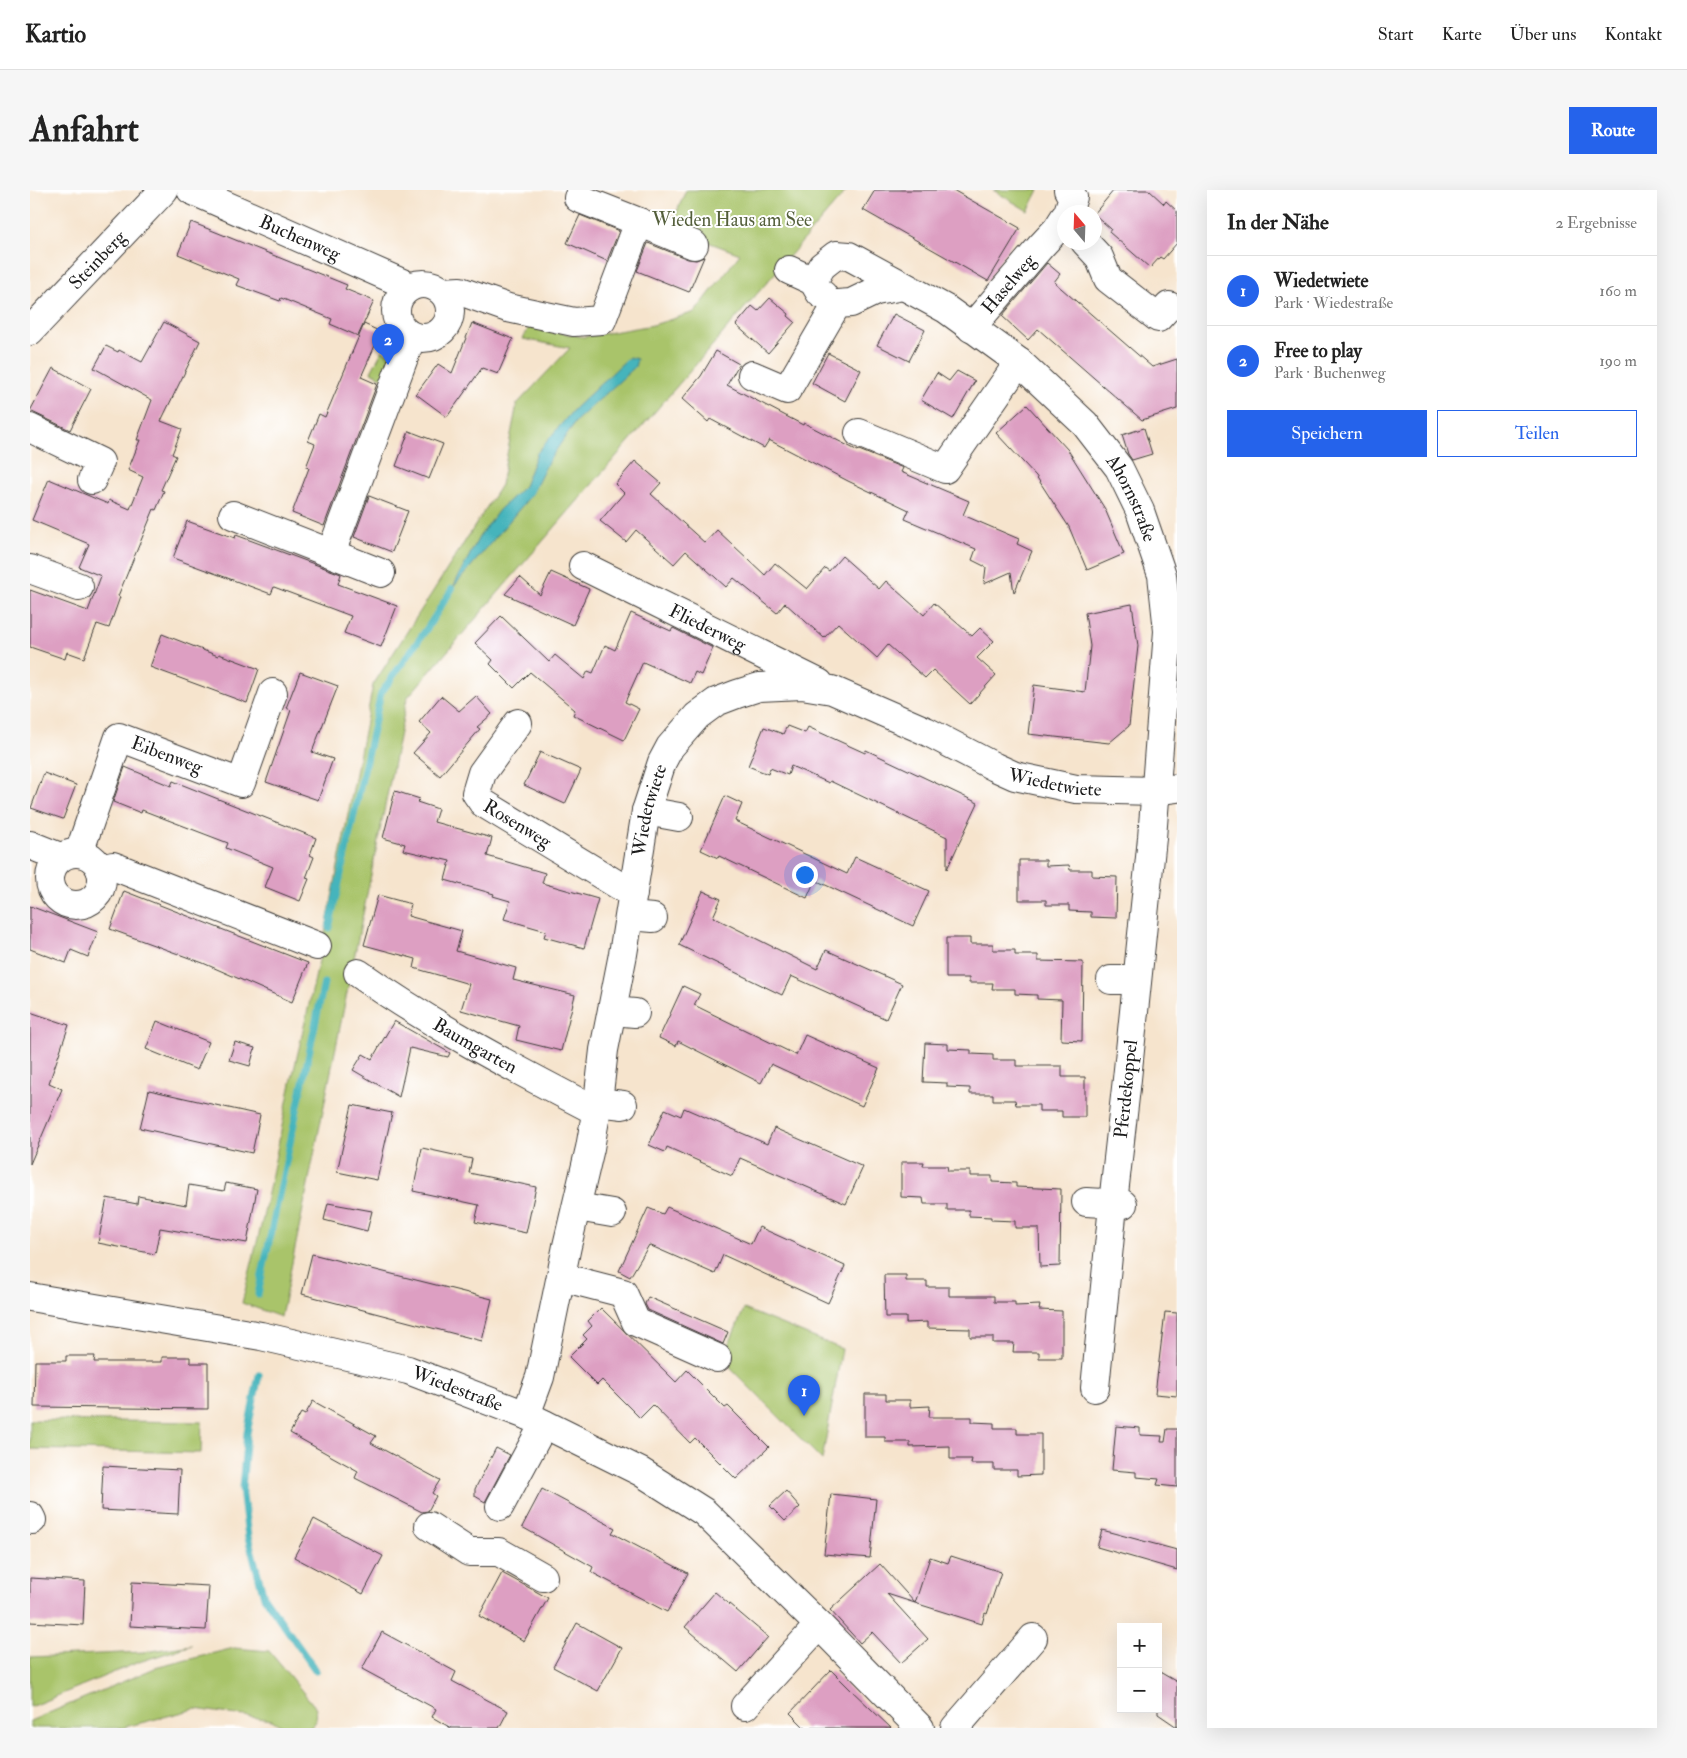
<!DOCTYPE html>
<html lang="de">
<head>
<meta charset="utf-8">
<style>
	:root { --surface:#fff; --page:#f6f6f6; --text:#222; --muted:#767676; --line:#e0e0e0; --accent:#2563eb }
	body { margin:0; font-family:"IM FELL Double Pica",serif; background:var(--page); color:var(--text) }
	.controls { position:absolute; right:15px; bottom:15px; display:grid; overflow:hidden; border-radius:0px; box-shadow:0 5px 20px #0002 }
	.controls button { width:45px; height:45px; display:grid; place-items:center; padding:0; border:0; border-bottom:1px solid var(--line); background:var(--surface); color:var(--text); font:25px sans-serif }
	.compass { position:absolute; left:1027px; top:15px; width:45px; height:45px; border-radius:50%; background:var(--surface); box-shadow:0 5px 20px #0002; rotate:341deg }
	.you { position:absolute; left:774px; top:684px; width:18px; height:18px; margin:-12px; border:4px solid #fff; border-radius:50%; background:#1a73e8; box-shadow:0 0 0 8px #1a73e833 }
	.badge { display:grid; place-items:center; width:32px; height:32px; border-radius:50%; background:var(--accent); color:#fff; font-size:16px; font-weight:700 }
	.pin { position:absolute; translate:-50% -41px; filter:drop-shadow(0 1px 2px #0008) }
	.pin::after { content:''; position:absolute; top:26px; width:18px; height:15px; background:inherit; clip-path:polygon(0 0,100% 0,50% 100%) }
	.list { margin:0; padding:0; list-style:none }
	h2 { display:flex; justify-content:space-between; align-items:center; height:65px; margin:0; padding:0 20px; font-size:21px }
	h2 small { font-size:16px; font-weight:400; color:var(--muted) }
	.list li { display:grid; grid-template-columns:32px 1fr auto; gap:15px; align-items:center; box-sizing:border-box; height:70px; padding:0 20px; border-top:1px solid var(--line) }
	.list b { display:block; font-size:19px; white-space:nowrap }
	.list p { margin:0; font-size:16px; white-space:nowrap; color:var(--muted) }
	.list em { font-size:16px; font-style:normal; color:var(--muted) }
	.actions { display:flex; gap:10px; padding:15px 20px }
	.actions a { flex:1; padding:11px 0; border:1px solid var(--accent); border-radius:0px; text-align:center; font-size:18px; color:var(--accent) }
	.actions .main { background:var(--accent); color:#fff }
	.map { position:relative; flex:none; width:1147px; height:1538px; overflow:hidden; border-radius:0px }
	header { display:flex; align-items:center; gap:30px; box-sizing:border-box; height:70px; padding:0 25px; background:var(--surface); border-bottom:1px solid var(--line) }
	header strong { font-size:24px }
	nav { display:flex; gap:28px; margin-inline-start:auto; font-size:18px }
	.intro { display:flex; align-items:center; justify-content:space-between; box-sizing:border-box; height:120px; padding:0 30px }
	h1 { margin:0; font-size:35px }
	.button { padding:12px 22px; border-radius:0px; background:var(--accent); color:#fff; font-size:18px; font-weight:700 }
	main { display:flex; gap:30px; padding:0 30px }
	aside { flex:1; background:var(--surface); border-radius:0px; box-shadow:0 5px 20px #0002 }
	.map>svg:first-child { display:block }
</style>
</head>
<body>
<header>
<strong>Kartio</strong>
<nav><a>Start</a><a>Karte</a><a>Über uns</a><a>Kontakt</a></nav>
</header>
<div class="intro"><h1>Anfahrt</h1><a class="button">Route</a></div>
<main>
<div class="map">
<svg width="1147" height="1538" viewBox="0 0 1147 1538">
	<rect width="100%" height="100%" fill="#fff"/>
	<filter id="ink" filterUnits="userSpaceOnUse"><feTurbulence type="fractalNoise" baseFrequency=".02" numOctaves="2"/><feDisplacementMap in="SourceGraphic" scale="10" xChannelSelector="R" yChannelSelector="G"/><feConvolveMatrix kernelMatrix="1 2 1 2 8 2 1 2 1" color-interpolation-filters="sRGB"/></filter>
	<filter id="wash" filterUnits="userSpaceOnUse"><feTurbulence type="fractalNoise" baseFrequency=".0096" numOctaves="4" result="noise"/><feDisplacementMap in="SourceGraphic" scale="20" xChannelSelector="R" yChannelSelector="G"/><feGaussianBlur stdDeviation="1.12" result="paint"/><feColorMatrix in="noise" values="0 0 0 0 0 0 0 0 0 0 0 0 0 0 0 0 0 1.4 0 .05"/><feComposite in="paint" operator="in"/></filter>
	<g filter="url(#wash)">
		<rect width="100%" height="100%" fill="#f6e4cd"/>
		<path fill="#a9c46a" stroke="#627043" d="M656 0H817L377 508 251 1127 212 1113 232 1032 261 893 294 749 343 495 471 295 487 214 540 158 493 149 499 137 554 147 623 135 665 122 710 64 640 38Z
			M963 0H1009L998 21Z
			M352 161 373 169 364 193 341 182Z
			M714 1119 812 1159 792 1270 701 1179 696 1161Z
			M0 1230 172 1232 171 1263 0 1259Z
			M162 1455 109 1472 0 1517V1467L115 1462Z
			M204 1458 239 1461 286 1518 285 1531 281 1538H254L242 1530 165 1519 91 1538H0V1531L125 1478Z"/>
		<path fill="#44b4bc" stroke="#30686c" d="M599 167 607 169 605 177 546 231 518 272 502 304 422 399 449 347 469 320 494 296 507 263 544 219Z"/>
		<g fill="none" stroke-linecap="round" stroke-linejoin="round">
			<path stroke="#44b4bc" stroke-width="7" d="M299 738 351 503 398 437 422 399
				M228 1104 294 793
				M229 1185 217 1243 212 1298 218 1347 234 1407 286 1481"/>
		</g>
		<g id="blocks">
			<path fill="#dd9fc2" d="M845 0H923L990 38 958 91 833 20Z
				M1084 0H1119L1134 14 1136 11 1147 21V53L1133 69 1130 67 1120 78 1079 42 1081 39 1064 24Z
				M550 25 589 41 577 71 537 53Z
				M161 32 317 95 315 99 344 111 328 146 300 134 302 129 251 108 250 111 206 95 209 89 148 64Z
				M618 53 658 69 666 70 674 67 659 102 607 81Z
				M1017 73 1030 84 1024 92 1122 177 1147 169V219L1112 230 1008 139 998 150 972 126Z
				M740 108 759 124 758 126 765 132 738 163 706 135 722 116 728 121Z
				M864 124 895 140 879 171 847 155Z
				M134 132 170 151 131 231 152 239 142 264 146 266 131 300 134 301 126 320 124 319 88 406 90 407 79 438 67 434 54 468 37 462 35 469 0 457V400L58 421 71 386 49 377 59 354 2 330 19 289 78 314 79 310 100 319 113 287 98 280 110 250H107L122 210 64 178 76 156 88 162 89 160 112 172Z
				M442 133 483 149 468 184 452 178 417 227 386 204 408 174 422 183Z
				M334 134 351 142 331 187 347 194 294 336 262 323 279 278 276 277 285 254 278 251 289 224 295 227Z
				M686 161 709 174 697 195 773 235 774 233 828 261 829 260 873 278 871 282 939 311 933 325 989 349 987 354 1002 361 984 403 981 382 954 394 956 377 942 370 946 359 875 329 879 320 818 291 739 250 734 258 680 229 678 232 652 209 671 186Z
				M798 163 831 180 815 211 782 193Z
				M23 178 61 199 40 240 0 221Z
				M927 181 945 191 923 229 891 210 907 183 919 191Z
				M997 215 1038 260 1075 319 1094 364 1057 380 1039 337 1006 286 966 243Z
				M1114 238 1122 264 1102 270 1098 264 1092 245Z
				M379 241 413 254 399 289 366 276Z
				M605 271 631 293 621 304 675 353 687 340 735 385 745 373 777 399 795 378 799 381 812 366 849 399 856 391 894 425 904 413 942 446 950 438 964 451 947 468 966 485 940 514 903 480 895 488 858 455 847 468 808 433 794 448 755 413 747 423 704 388 696 397 656 361 644 374 606 340 596 352 570 331 594 303 585 294Z
				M339 306 378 321 362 362 324 347Z
				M157 331 205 348 206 345 311 384 308 394 367 416 351 457 314 443 321 426 244 397 241 404 143 368Z
				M521 382 559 399 543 435 475 404 490 387 510 405Z
				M1102 414 1108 456 1099 536 1079 553 998 544 1004 495 1055 502 1060 456 1055 423Z
				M601 423 641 441 643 438 683 458 671 485 665 482 660 493 613 472 595 512 609 519 594 550 543 525 545 520 500 482 484 498 460 474 463 470 445 453 471 426 519 472 525 465 554 489 558 481 563 483 575 455 585 460Z
				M132 444 188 466 189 464 229 479 217 513 120 477Z
				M270 482 308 496 282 562 303 569 288 610 236 592 261 520 256 518Z
				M411 506 429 521 446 506 462 524 447 537 450 539 410 586 383 563 401 543 389 532Z
				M757 536 775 543 778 537 835 563 836 560 948 613 917 679V647L800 591 799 593 761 576 758 585 740 578 738 584 718 576 734 537 753 544Z
				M510 562 551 580 535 614 494 595Z
				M95 577 141 596 143 591 286 648 280 665 284 667 276 688 279 689 270 711 235 697 243 677 196 658 198 653 112 620 111 623 83 612Z
				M14 583 46 595 33 629 1 618Z
				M365 601 390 609 387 612 408 619 404 632 462 648 457 666 515 683 512 693 568 709 554 758 514 747 516 741 474 729 480 711 463 706 464 704 415 690 420 671 373 660 375 654 353 648Z
				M695 606 712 614 705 631 817 684 825 667 899 701 883 736 785 690 777 708 689 666 688 668 671 660Z
				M989 670H1016V676L1039 675 1040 680H1062V686L1087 687 1086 728 1061 727V722L1039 721V715H1016V710H989Z
				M94 701 278 773 262 812 173 773 80 739Z
				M673 701 691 709 683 727 787 779 796 760 872 794 856 829 761 786 752 805 649 755Z
				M348 705 381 714 378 726 432 741 426 761 486 778 483 790 545 805 531 861 486 850 489 836 431 820 439 794 384 778 386 769 334 755Z
				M0 716 68 742 58 767 41 760 36 773 0 759Z
				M916 748H940V754H963V760H985V765H1008V771L1053 772 1052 851 1031 850 1032 810 1007 809V805L985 804V799H962L963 793H939V788H916Z
				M653 796 670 804 664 815 766 865 775 845 849 878 832 916 741 874 731 893 648 851 646 856 629 848Z
				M0 822 39 835 19 893 32 899 0 974Z
				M127 831 179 852 167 880 116 859Z
				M364 831 420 863 418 867 380 858 369 907 323 880 333 864 342 869Z
				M205 852 225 858 220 876 199 870Z
				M895 853 918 854V859L941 860V864L963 865V870H986V876H1032V887H1055V927H1032V921H1009V915H986L985 910H963V904H940V898L917 897V893L893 892Z
				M119 900 230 925 222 963 110 938Z
				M322 915 362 923 347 990 307 982Z
				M654 918 737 954 744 938 833 977 816 1014 710 968 702 986 637 957 635 962 619 955 635 919 651 926Z
				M392 958 442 969 439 983 506 997 496 1043 445 1032 449 1015 383 1001Z
				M871 972H894L893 976H917L918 981H940V986H962V992L986 993V997L1031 999 1030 1076 1010 1077 1009 1038H985V1031L961 1030V1027L939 1026V1020H917V1014H894L893 1008 871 1007Z
				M196 993 227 999 217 1053 130 1038 125 1064 68 1053 77 1008 107 1014 108 1006 156 1015 159 995 194 1001Z
				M298 1013 342 1021 337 1041 294 1030Z
				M637 1017 721 1054 729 1037 815 1076 798 1113 693 1065 685 1084 619 1055 600 1087 589 1081 618 1018 633 1024Z
				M282 1064 462 1109 452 1151 272 1104Z
				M854 1085H876V1091H897V1097H919V1106H964V1112H985V1116L1010 1115 1009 1120 1032 1121V1168H1009V1162H983L984 1153H963V1147H940V1139L897 1138V1132L876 1133V1127H855Z
				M618 1107 698 1142 693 1154 618 1120 615 1114Z
				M571 1118 646 1192 657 1180 695 1218 698 1216 739 1257 706 1289 665 1248 660 1253 623 1215 610 1228 572 1190 567 1195 539 1167 557 1149 553 1145 562 1136 558 1131Z
				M1135 1122 1147 1123V1206L1125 1204Z
				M36 1166H65L64 1172H132V1167H160V1173H178V1219L4 1217 5 1171H36Z
				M835 1204H856V1210H880V1217L900 1216 899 1227H942V1232L964 1233V1238H987V1244H1011V1285L987 1286V1280H964V1274H941L942 1269H920V1256L880 1257V1252H855V1247H835Z
				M283 1211 346 1246 341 1253 410 1290 402 1303 406 1306 398 1321 392 1322 325 1288 328 1281 260 1243 271 1223 275 1225Z
				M1086 1236 1110 1238V1245L1132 1246 1131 1252H1135L1137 1239H1147V1297L1127 1295 1129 1289 1106 1287V1282L1082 1280Z
				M466 1258 480 1265 455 1312 445 1306V1299Z
				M73 1276 150 1280 148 1324 71 1320Z
				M512 1299 585 1338 582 1343 658 1383 637 1422 561 1382 563 1377 492 1337Z
				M756 1301 770 1317 755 1331 740 1316Z
				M801 1304 846 1309 840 1368 794 1364Z
				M284 1329 353 1366 333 1404 264 1367Z
				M1072 1340 1147 1360V1380L1067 1357Z
				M921 1366 971 1382 957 1424 955 1423 952 1434 885 1413 900 1367 918 1373Z
				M850 1374 885 1413 857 1404 898 1449 871 1473 842 1442 830 1453 800 1420Z
				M472 1383 518 1408 494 1451 449 1426Z
				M0 1388 55 1391 53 1435 0 1432Z
				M102 1392 179 1396 176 1440 100 1436Z
				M685 1402 738 1447 708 1482 655 1437Z
				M547 1433 592 1458 568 1501 523 1477Z
				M352 1442 426 1482 422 1491 478 1521 469 1538H421L402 1527 406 1519 332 1479Z
				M801 1480 820 1499 861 1538H775L760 1523Z
				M1128 1481 1147 1492V1537L1128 1524Z"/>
		</g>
	</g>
	<g filter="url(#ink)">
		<use href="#blocks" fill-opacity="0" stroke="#3d3a37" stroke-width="1"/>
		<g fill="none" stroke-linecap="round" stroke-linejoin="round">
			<g stroke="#3d3a37" stroke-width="30">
				<g id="minor">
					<path id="s1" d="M161 0 379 96"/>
					<path d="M548 8 609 32"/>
					<path d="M1038 22 1043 7 1038 0"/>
					<path d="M1055 52 1069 67 1078 89 1128 128 1139 116"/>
					<path d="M759 80 783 91 790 103 793 105"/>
					<path id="s2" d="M783 91 792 76 806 65 819 66 916 119 989 172 1055 234 1089 278 1110 321 1132 385 1138 441 1122 648 1097 889 1085 995 1065 1198"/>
					<circle cx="393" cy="121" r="27"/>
					<path d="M413 102 430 101 478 118 544 132 572 130 609 32 664 55"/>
					<path id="s3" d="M941 138 1011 56 1027 39 1034 28"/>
					<path id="s4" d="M0 141 134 0"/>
					<path d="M722 185 757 200 807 114 821 113 846 101 873 96"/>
					<path d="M0 238 70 272 62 290"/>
					<path d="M829 243 915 279 989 172"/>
					<path d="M203 325 351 383"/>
					<path d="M301 363 382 146"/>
					<path id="s5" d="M553 376 789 493"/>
					<path d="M0 379 49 397"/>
					<path id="s6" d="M488 533 452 583 446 603 453 613 603 704"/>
					<path d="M616 621 649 627"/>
					<path d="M0 655 30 667"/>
					<circle cx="46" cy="689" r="26"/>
					<path id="s7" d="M49 663 89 547 211 593 243 503"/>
					<path d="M70 679 83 676 287 756"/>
					<path d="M600 726 623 728"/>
					<path id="s8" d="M328 783C403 836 485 879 566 921"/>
					<path d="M1081 790H1107"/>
					<path d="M582 821 605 823"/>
					<path d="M568 912 593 915"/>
					<path d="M1056 1012 1093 1014"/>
					<path d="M547 1017 582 1023"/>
					<path d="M531 1087 593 1103 606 1132 687 1168"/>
					<path id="s9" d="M0 1107 231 1146 378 1180 496 1225 611 1282 674 1322 789 1435 890 1538"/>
					<path id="s10" d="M496 1225 510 1187 537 1056 560 958 568 912 574 860 593 764 616 621 632 572 640 557 667 526 686 512 707 504 729 497 772 495 802 500 896 541 965 577 985 586 1046 599 1125 601 1147 598"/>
					<path d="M470 1316 514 1234"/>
					<path d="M0 1326 2 1330"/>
					<path d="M399 1336 439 1362H469L513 1387"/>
					<path d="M715 1516 789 1435"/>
					<path d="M925 1538 1003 1448"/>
				</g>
			</g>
			<use href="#minor" stroke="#fff" stroke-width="28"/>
		</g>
	</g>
	<g text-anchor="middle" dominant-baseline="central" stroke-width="4" stroke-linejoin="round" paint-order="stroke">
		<g font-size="19" fill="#545f3b" stroke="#fff">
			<text x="702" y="30">Wieden Haus am See</text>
		</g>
		<g font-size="19" fill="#1c1c1c" stroke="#fff">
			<text stroke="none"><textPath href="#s1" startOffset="119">Buchenweg</textPath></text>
			<text stroke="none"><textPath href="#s4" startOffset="98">Steinberg</textPath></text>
			<text stroke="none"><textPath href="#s3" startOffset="58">Haselweg</textPath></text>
			<text stroke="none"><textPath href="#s2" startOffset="428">Ahornstraße</textPath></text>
			<text stroke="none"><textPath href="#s5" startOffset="139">Fliederweg</textPath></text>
			<text stroke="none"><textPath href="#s7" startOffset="174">Eibenweg</textPath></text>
			<text stroke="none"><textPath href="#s10" startOffset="1112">Wiedetwiete</textPath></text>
			<text stroke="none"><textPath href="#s10" startOffset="618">Wiedetwiete</textPath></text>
			<text stroke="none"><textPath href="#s6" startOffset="135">Rosenweg</textPath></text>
			<text stroke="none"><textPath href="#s8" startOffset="138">Baumgarten</textPath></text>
			<text transform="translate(1096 899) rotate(-84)">Pferdekoppel</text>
			<text stroke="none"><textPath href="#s9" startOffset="438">Wiedestraße</textPath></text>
		</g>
	</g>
</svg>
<div class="controls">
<button>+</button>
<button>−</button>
</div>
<svg class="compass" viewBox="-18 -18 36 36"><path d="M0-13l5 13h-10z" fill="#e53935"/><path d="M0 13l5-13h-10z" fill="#767676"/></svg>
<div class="you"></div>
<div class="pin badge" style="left:774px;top:1226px">1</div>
<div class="pin badge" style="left:358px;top:175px">2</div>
</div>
<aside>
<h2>In der Nähe<small>2 Ergebnisse</small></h2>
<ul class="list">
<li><span class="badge">1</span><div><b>Wiedetwiete</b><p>Park · Wiedestraße</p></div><em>160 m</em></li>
<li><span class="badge">2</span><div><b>Free to play</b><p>Park · Buchenweg</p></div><em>190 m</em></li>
</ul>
<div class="actions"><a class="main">Speichern</a><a>Teilen</a></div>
</aside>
</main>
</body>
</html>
